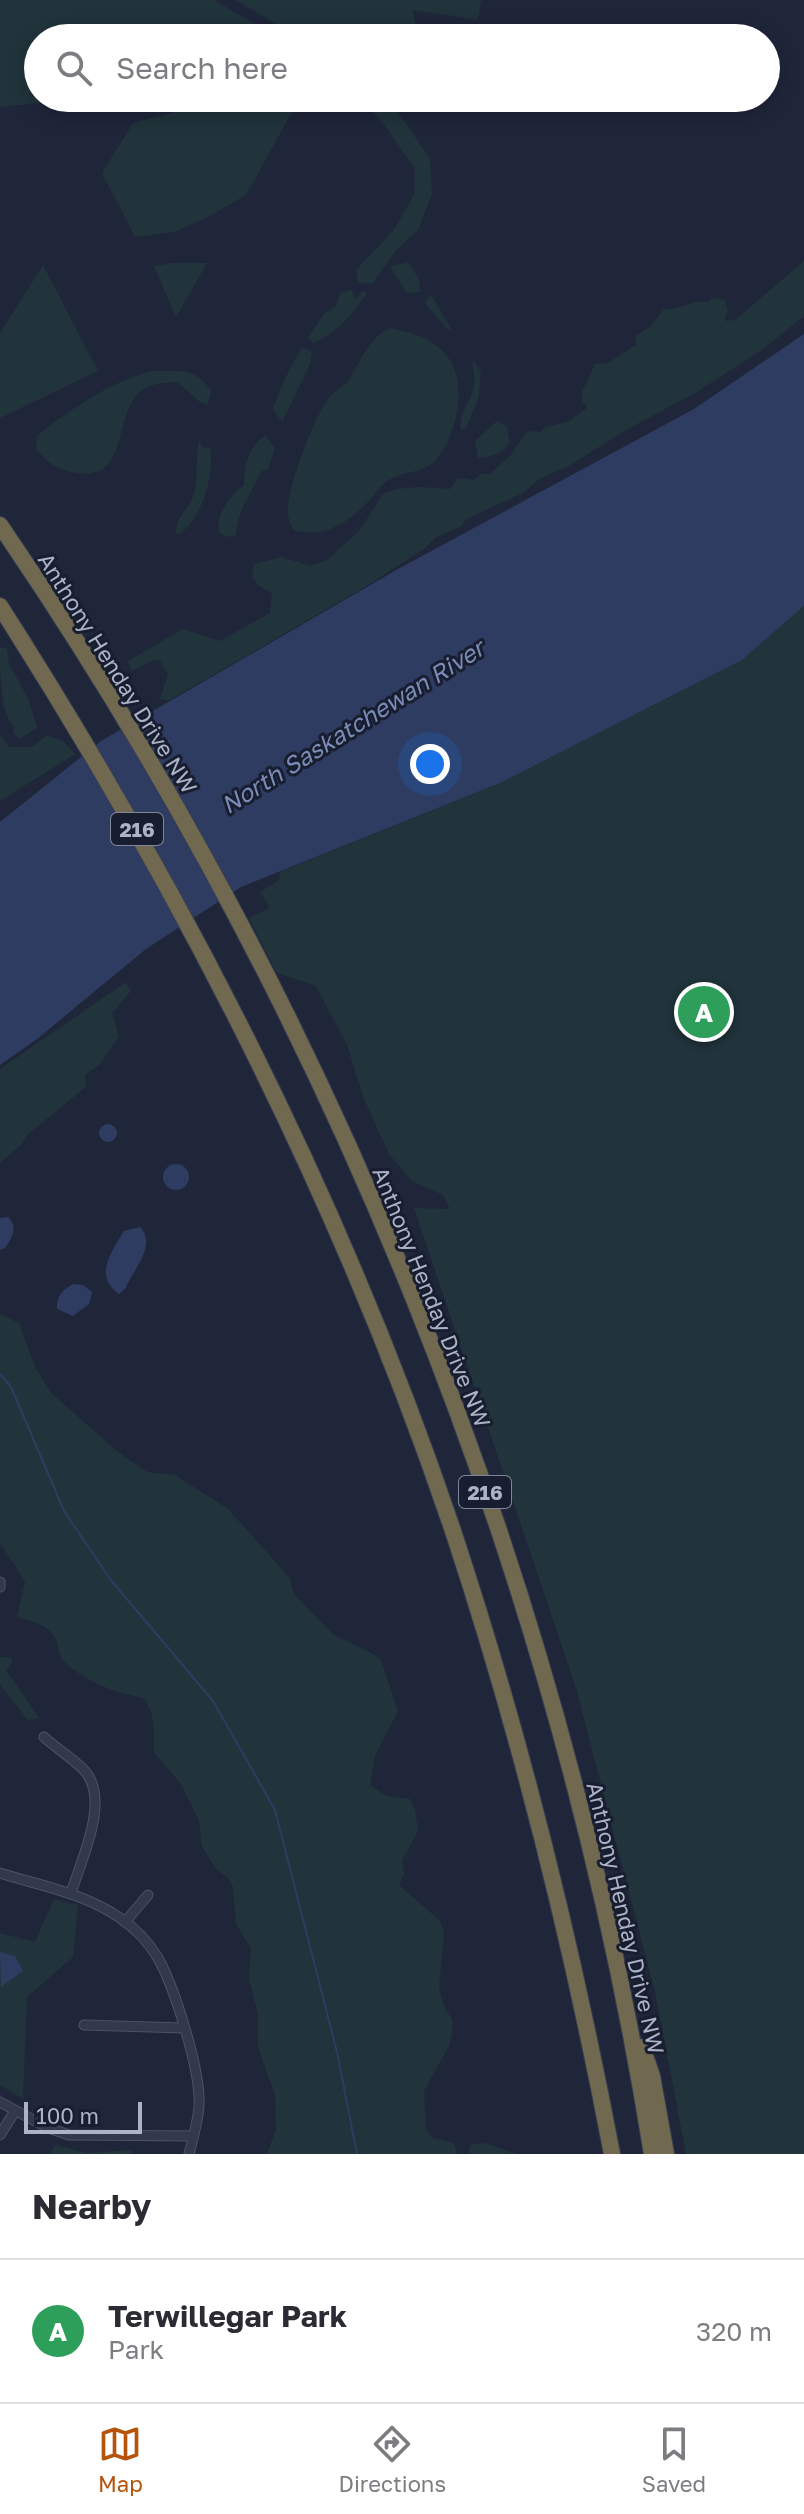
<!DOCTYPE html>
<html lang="en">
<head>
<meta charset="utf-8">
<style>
	:root { --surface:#fff; --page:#f7f7f7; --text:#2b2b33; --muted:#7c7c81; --line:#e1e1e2; --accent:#b45309 }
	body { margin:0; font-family:"Golos Text",sans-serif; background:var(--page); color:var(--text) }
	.scale { position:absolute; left:24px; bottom:20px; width:118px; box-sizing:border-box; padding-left:8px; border:4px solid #adb3c7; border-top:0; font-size:22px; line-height:28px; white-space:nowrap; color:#adb3c7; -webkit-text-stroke:6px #181e2f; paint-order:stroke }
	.you { position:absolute; left:430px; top:764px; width:28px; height:28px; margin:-20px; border:6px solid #fff; border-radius:50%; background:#1a73e8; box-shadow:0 0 0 12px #1a73e833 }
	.badge { display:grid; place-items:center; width:52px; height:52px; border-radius:50%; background:var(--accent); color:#fff; font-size:26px; font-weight:700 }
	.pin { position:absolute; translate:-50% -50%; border:4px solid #fff; box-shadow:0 2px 8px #0006 }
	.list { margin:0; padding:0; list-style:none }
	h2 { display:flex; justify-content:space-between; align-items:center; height:104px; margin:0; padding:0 32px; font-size:34px }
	h2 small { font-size:26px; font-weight:400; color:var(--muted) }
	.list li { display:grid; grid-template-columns:52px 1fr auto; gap:24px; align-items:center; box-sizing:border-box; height:144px; padding:0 32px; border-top:2px solid var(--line) }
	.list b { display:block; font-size:30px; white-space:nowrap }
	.list p { margin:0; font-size:26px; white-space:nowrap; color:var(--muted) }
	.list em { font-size:26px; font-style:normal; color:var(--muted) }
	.icon { flex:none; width:44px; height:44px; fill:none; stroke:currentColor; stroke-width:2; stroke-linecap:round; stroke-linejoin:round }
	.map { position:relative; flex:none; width:804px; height:2154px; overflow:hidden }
	.search { position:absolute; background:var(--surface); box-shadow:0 4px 20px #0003; left:24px; right:24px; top:24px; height:88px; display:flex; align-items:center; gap:20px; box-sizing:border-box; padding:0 28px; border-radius:44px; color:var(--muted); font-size:30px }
	.sheet { height:248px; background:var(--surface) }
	nav { display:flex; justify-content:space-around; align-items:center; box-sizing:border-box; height:112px; border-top:2px solid var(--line); background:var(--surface); font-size:22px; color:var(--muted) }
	nav a { display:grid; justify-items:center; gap:4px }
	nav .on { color:var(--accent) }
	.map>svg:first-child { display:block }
</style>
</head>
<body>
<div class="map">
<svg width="804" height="2154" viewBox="0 0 804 2154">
	<rect width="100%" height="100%" fill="#1f263a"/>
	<path fill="#21343b" d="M0 0H214L279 38H38V98H59L60 101 0 107Z
		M236 0H481L478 20 412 10 420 38H299Z
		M229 98H271L292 112 246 195 206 218 173 232 135 237 102 173 133 123Z
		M385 101 398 112 430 159 432 194 418 230 396 250 372 284 358 282 356 270 393 231 414 195 415 169 386 127 372 111 373 107Z
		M804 261V316L763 349 697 392 624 431 574 463 538 480 523 493 466 519 462 526 436 537 424 549 360 590 168 701 160 699 168 674 160 661 154 660 131 671 128 661 183 629 220 641 270 613 272 593 259 586 252 577 254 564 282 557 310 566 327 560 359 531 383 494 396 489 419 487 450 489 458 478 473 480 481 474H490L510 456 525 434 530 431 540 432 545 427 568 422 587 408 586 404 582 403V392L595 364 608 363 636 345V336L651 326 664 309C683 310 692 299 708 302L714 297 725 301 728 311 725 317 726 321 735 320Z
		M408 262 419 279 420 292 407 293 392 270 391 266Z
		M173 263H207L176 317 154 266Z
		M43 265 98 371 0 418V333Z
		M352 290 355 299 363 291 367 293C353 314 338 332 314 343L308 337 324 314 336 306 340 293Z
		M432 296 451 329 448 330 425 303 428 297Z
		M391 328C408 332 423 335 437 346 471 371 460 429 437 459 424 474 401 471 386 482 380 486 375 494 370 500 348 522 326 539 294 530 290 523 287 516 288 507 290 481 314 417 330 396 336 390 344 387 349 380 361 361 369 336 391 328Z
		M302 348 312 351 310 364 282 422 273 409C281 387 289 368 302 348Z
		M472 360 481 371 479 396 466 428 461 430C458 414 468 406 472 393 476 383 474 370 472 360Z
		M153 371C180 371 193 367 211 390L208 405 200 402 177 382C165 383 152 383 142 390 112 413 131 481 77 473 58 470 48 463 36 449L37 436C72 408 110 382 153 371Z
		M497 421 507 427 510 442C503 453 491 457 478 458L475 441Z
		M265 435 275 448 268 469 262 471C251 493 237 511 236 535L226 537 219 532C216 513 230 496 244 485 244 465 249 448 265 435Z
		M199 441 202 447 210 448C215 475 202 519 179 534L176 533C176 520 182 515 189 505 201 487 194 461 199 441Z
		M804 606V2154H686L656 1996 576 1688 414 1208 450 1209 443 1195 412 1181 389 1154 364 1099 347 1045 316 986 277 973 249 918 270 908 260 892 279 880 280 872 500 783 742 660Z
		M0 648H7L9 664 28 698 37 728 19 739 13 733 14 726C0 715 0 670 0 648Z
		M0 735 10 747H32L47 735 64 742 75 754 0 801Z
		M126 982 131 991 112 1013 119 1036 101 1063 85 1075 86 1087 28 1134 22 1144 0 1163V1069Z
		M0 1314 19 1323 35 1367 51 1393 118 1452 147 1472 175 1475 228 1509 290 1578 293 1593 334 1635 373 1654 381 1660 398 1711 375 1756 370 1785 386 1796 410 1799 415 1809 418 1831 402 1860 404 1874 399 1885 440 1921 444 1932 439 1988 444 2007 452 2019V2032L449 2046 424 2091 426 2130 432 2138 454 2143 457 2154H267L276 2129 275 2095 258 2047V2014L249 1979 251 1949 236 1924 233 1887 228 1878 215 1868 202 1846 199 1820 181 1784 154 1752C154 1732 156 1716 144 1698 116 1693 85 1682 64 1661 57 1654 59 1646 55 1638 48 1624 30 1621 17 1617L25 1581 0 1543Z
		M0 1657H11L12 1662 6 1670 39 1718 28 1720 0 1685Z
		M54 1899 78 1905 73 1957 27 1997 23 2099 0 2085V1933L35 1942Z
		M484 2143 517 2154H469L470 2145Z
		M55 2145 87 2153 131 2150V2154H50Z"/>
	<path fill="#2f3c61" d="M804 334V606L742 660 500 783 241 887 146 949 37 1039 0 1065V822L101 741 398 569 694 409Z
		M99 1133a9 9 0 1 1 18 0a9 9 0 1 1-18 0Z
		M163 1177a13 13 0 1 1 26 0a13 13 0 1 1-26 0Z
		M8 1217C18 1226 13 1237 5 1248L0 1250V1218Z
		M140 1227C158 1245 132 1271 125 1289L119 1294C93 1276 112 1251 124 1231Z
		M73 1284 83 1285 92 1292 89 1304 73 1316 57 1309C56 1297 62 1290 73 1284Z
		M0 1952 15 1956 23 1971 1 1987Z"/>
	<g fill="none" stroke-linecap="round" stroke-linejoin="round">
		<path stroke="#2f3c61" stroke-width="2" d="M0 1374 11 1387 64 1511 110 1579 213 1701 275 1810 337 2052 357 2154"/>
		<g stroke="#4d5365" stroke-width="11">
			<path id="minor" d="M0 1582V1587
				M44 1737C56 1748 71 1757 83 1769 112 1798 81 1860 71 1893
				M0 1873C41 1886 84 1893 120 1918 135 1928 149 1943 158 1958 175 1989 201 2071 199 2106 198 2121 193 2139 189 2154
				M125 1922 148 1895
				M84 2025 183 2028
				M0 2102 48 2128 69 2135 193 2136
				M0 2135 15 2111"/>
		</g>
		<g stroke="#3a4052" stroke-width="18">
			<path id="motorway" d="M0 525C332 1010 559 1573 652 2154
				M0 606C186 897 344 1206 454 1534 521 1737 572 1944 612 2154
				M642 2047 652 2076 666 2154"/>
		</g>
		<use href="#minor" stroke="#32394b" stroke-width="9"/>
		<use href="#motorway" stroke="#71694f" stroke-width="16"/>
	</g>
	<g text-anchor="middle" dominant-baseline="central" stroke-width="6" stroke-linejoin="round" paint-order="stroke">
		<g fill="#181e2f" stroke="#808699" stroke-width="2">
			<rect x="111" y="813" width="52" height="32" rx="6"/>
			<rect x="459" y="1476" width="52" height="32" rx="6"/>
		</g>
		<g font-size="20" font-weight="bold" fill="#adb3c7">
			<text x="137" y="829">216</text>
			<text x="485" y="1492">216</text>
		</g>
		<g font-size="22" fill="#adb3c7" stroke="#181e2f">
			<text transform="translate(118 673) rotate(58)">Anthony Henday Drive NW</text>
			<text transform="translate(432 1297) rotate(68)">Anthony Henday Drive NW</text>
			<text transform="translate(626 1918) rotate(77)">Anthony Henday Drive NW</text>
		</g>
		<g font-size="24" font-style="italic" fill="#7a8bb7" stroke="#181e2f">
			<text transform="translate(352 726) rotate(-32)">North Saskatchewan River</text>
		</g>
	</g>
</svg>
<div class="scale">100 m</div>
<div class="you"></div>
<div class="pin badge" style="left:704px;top:1012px;background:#2e9e5b">A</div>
<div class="search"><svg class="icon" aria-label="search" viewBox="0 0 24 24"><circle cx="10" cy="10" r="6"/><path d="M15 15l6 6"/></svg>Search here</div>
</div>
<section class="sheet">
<h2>Nearby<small></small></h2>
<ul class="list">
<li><span class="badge" style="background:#2e9e5b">A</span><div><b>Terwillegar Park</b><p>Park</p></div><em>320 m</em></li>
</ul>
</section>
<nav>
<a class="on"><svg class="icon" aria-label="map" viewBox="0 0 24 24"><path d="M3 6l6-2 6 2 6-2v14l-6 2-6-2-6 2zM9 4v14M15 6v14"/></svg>Map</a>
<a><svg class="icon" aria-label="directions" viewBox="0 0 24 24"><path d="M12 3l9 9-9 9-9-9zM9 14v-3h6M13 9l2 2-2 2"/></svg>Directions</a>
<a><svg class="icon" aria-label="saved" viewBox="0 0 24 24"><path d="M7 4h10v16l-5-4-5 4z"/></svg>Saved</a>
</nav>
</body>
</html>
